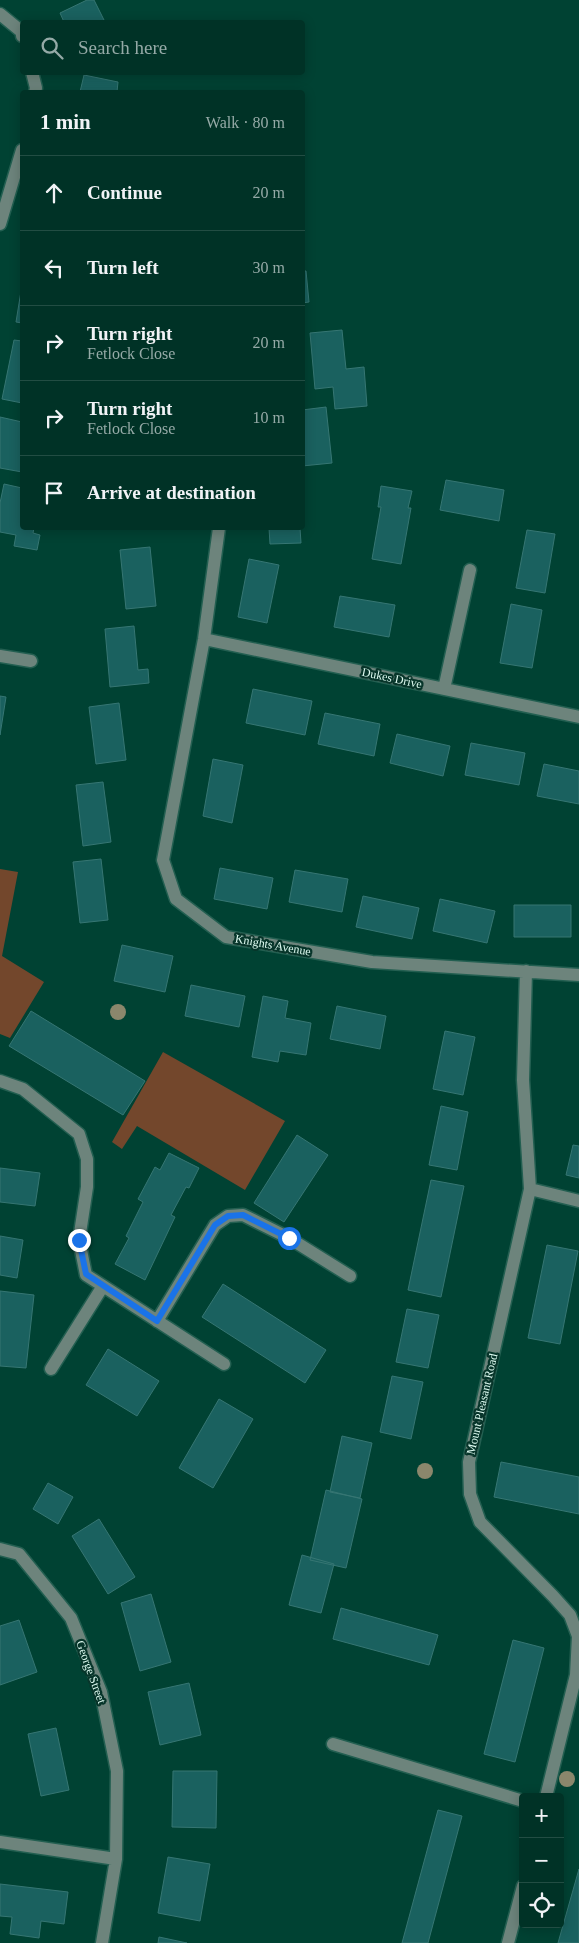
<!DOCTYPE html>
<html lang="en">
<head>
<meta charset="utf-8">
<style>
	:root { --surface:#003226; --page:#0a3a2e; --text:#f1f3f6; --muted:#95aaa7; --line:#224d43 }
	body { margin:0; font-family:Georgia,serif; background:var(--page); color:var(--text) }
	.controls { position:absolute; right:15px; bottom:15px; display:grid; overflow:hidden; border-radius:5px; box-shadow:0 2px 12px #0003 }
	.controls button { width:45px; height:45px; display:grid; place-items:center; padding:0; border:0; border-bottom:1px solid var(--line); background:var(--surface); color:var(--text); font:25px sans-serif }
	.stop { position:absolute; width:15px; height:15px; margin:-11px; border:4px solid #1a73e8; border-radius:50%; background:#fff }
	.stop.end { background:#1a73e8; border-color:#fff; box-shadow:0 1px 5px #0008 }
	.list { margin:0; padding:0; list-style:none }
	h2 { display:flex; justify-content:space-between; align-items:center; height:65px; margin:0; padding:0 20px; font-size:21px }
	h2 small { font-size:16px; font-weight:400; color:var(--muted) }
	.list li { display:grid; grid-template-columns:32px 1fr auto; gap:15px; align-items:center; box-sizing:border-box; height:75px; padding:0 20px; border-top:1px solid var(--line) }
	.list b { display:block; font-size:19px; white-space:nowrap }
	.list p { margin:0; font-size:16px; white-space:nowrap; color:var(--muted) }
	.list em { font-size:16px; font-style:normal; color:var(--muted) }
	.icon { flex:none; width:28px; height:28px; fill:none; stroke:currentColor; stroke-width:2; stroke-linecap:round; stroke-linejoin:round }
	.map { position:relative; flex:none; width:579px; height:1943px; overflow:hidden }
	.search { position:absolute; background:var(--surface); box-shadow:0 2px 12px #0003; left:20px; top:20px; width:285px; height:55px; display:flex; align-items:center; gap:12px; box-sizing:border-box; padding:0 18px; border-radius:5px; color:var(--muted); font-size:19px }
	.panel { position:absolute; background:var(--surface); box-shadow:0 2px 12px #0003; left:20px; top:90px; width:285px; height:440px; border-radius:5px }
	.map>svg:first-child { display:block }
</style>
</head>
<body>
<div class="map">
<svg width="579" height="1943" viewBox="0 0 579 1943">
	<rect width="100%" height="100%" fill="#004233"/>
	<path fill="#73472c" d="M0 869 18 872 2 956 44 982 10 1038 0 1034Z
		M163 1052 285 1121 245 1190 137 1126 122 1149 112 1142Z"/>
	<path fill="#1a615f" stroke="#367673" d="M87 0H94L105 22H64L60 13Z
		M84 75 118 82 117 92H80Z
		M302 271H306L309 302 302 303Z
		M22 285V323L16 322Z
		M342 330 346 369 364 367 367 406 335 409 333 387 315 389 310 333Z
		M14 340 22 341V403L2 399Z
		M326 407 332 463 302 466V410Z
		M0 417 22 422V472L0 468Z
		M446 480 504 490 499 521 440 510Z
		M4 484 22 488V528H34L33 533 40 535 37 550 14 546 16 535 0 532V503Z
		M381 486 412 491 408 508H411L401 564 372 559 381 507H378Z
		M269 528H300L301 543 270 544Z
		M527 530 555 534 545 593 516 588Z
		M150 547 156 606 126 609 120 550Z
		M249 559 279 565 267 623 238 617Z
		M340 596 395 605 389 637 334 627Z
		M511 604 542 610 532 668 500 663Z
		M134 626 138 670 148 669 149 683 110 687 105 629Z
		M253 689 312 701 305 735 246 723Z
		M0 696 6 697 0 735Z
		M119 703 126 760 96 764 89 707Z
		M325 713 380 724 374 756 318 744Z
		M397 734 450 746 443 776 390 763Z
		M471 743 525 753 519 785 465 775Z
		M213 759 243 765 232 823 203 816Z
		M544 764 579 771V804L537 796Z
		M103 782 111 842 83 846 76 785Z
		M101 859 108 920 80 923 73 862Z
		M220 868 273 878 267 909 214 899Z
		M295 870 348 879 342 912 289 902Z
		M363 896 419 908 412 939 356 927Z
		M440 899 495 911 487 943 433 931Z
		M514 905H571V937H514Z
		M122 945 173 956 165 992 114 981Z
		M191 985 245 996 239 1027 185 1016Z
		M263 996 288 1001 285 1018 311 1023 306 1055 280 1051 278 1062 252 1057Z
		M337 1006 386 1016 380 1049 330 1039Z
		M31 1011 145 1081 123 1115 9 1046Z
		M445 1031 475 1037 463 1095 433 1089Z
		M441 1106 468 1112 457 1170 429 1165Z
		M297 1135 328 1155 284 1222 254 1203Z
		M573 1145 579 1146V1178L566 1175Z
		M169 1153 199 1168 189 1188 186 1187 171 1215 175 1217 145 1280 115 1264 129 1238 126 1236 143 1202 138 1199 155 1167 160 1170Z
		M0 1168 40 1173 35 1206 0 1202Z
		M431 1180 464 1186 441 1297 408 1290Z
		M0 1236 23 1240 17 1278 0 1275Z
		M547 1245 578 1251 560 1344 528 1338Z
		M223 1284 326 1350 305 1383 202 1317Z
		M0 1291 34 1295 26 1368 0 1366Z
		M407 1309 439 1315 428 1368 396 1362Z
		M108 1349 159 1381 137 1416 86 1385Z
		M392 1376 423 1382 411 1439 380 1432Z
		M219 1399 253 1419 213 1488 179 1468Z
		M342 1436 372 1443 360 1498 330 1492Z
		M501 1462 579 1477V1514L494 1497Z
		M48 1483 73 1497 58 1524 33 1509Z
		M326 1490 362 1499 346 1568 310 1560Z
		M99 1519 135 1577 108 1594 72 1536Z
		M302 1555 334 1564 321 1613 289 1605Z
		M151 1594 171 1662 140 1671 121 1603Z
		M341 1608 438 1635 429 1665 333 1639Z
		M19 1620 37 1672 0 1685V1626Z
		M513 1640 544 1648 515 1762 484 1754Z
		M189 1683 201 1735 160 1745 148 1692Z
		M56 1728 69 1790 41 1796 28 1734Z
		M173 1771H217L216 1828 172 1827Z
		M438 1810 462 1816 428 1943H402Z
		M168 1857 210 1864 200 1921 158 1913Z
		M579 1869V1943H558Z
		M0 1884 68 1892 64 1924 41 1921 39 1938 10 1934 12 1917 0 1916Z
		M159 1937 187 1943H158Z"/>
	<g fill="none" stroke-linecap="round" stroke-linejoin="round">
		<g stroke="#235f51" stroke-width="15">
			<path id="minor" d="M0 14 22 32V36
				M32 72 36 88 35 92
				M0 224 22 150
				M219 528 204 639 163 860 176 899 226 937 372 962 579 975
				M204 639 579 717
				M0 656 31 661
				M444 689 470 570
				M526 971 523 1080 530 1189 469 1462 470 1494 480 1522 553 1596 570 1615 578 1636 576 1675 546 1797
				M0 1081 23 1089 79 1134 87 1159V1187L79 1240 86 1275 224 1364
				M530 1189 579 1201
				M157 1321 215 1225 228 1216 243 1215 289 1238 350 1276
				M51 1369 103 1286
				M0 1549 19 1554 71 1618 101 1692 117 1771 116 1859 0 1842
				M333 1744 523 1801
				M102 1943 116 1859
				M508 1943 523 1886"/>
		</g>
		<use href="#minor" stroke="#6d847c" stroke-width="12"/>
	</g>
	<g fill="#8b876c">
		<circle cx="118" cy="1012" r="8"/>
		<circle cx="425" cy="1471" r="8"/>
		<circle cx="567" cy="1779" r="8"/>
	</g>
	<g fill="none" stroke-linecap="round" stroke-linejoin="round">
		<path stroke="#1a73e8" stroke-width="6" d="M79 1240 86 1274 157 1321 215 1225 228 1216 243 1215 289 1238"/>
	</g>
	<g text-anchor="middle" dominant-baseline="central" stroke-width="4.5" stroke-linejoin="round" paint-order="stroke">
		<g font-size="12" fill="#ddfaf0" stroke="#07352a">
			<text transform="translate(392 678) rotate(12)">Dukes Drive</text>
			<text transform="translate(273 945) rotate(10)">Knights Avenue</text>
			<text transform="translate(482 1404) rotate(-77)">Mount Pleasant Road</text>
			<text transform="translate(91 1672) rotate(70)">George Street</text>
		</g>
	</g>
</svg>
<div class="controls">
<button>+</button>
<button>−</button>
<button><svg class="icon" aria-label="locate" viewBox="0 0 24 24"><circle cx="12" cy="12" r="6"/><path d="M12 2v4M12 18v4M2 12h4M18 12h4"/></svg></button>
</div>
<div class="stop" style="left:289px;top:1238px"></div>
<div class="stop end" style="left:79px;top:1240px"></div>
<div class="search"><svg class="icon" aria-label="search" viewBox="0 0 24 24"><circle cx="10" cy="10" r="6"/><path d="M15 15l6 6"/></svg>Search here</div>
<section class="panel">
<h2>1 min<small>Walk · 80 m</small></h2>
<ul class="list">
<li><svg class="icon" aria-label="ahead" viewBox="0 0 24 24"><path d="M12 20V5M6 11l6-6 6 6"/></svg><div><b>Continue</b></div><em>20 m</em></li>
<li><svg class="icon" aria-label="left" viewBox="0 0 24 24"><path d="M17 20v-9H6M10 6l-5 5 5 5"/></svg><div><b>Turn left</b></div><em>30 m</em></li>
<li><svg class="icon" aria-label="right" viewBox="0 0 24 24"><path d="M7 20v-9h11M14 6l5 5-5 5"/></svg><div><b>Turn right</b><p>Fetlock Close</p></div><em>20 m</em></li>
<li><svg class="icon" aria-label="right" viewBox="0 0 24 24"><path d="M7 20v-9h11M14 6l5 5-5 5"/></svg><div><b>Turn right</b><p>Fetlock Close</p></div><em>10 m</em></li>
<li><svg class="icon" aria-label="arrive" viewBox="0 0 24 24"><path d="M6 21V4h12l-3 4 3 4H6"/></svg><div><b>Arrive at destination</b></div></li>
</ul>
</section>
</div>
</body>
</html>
